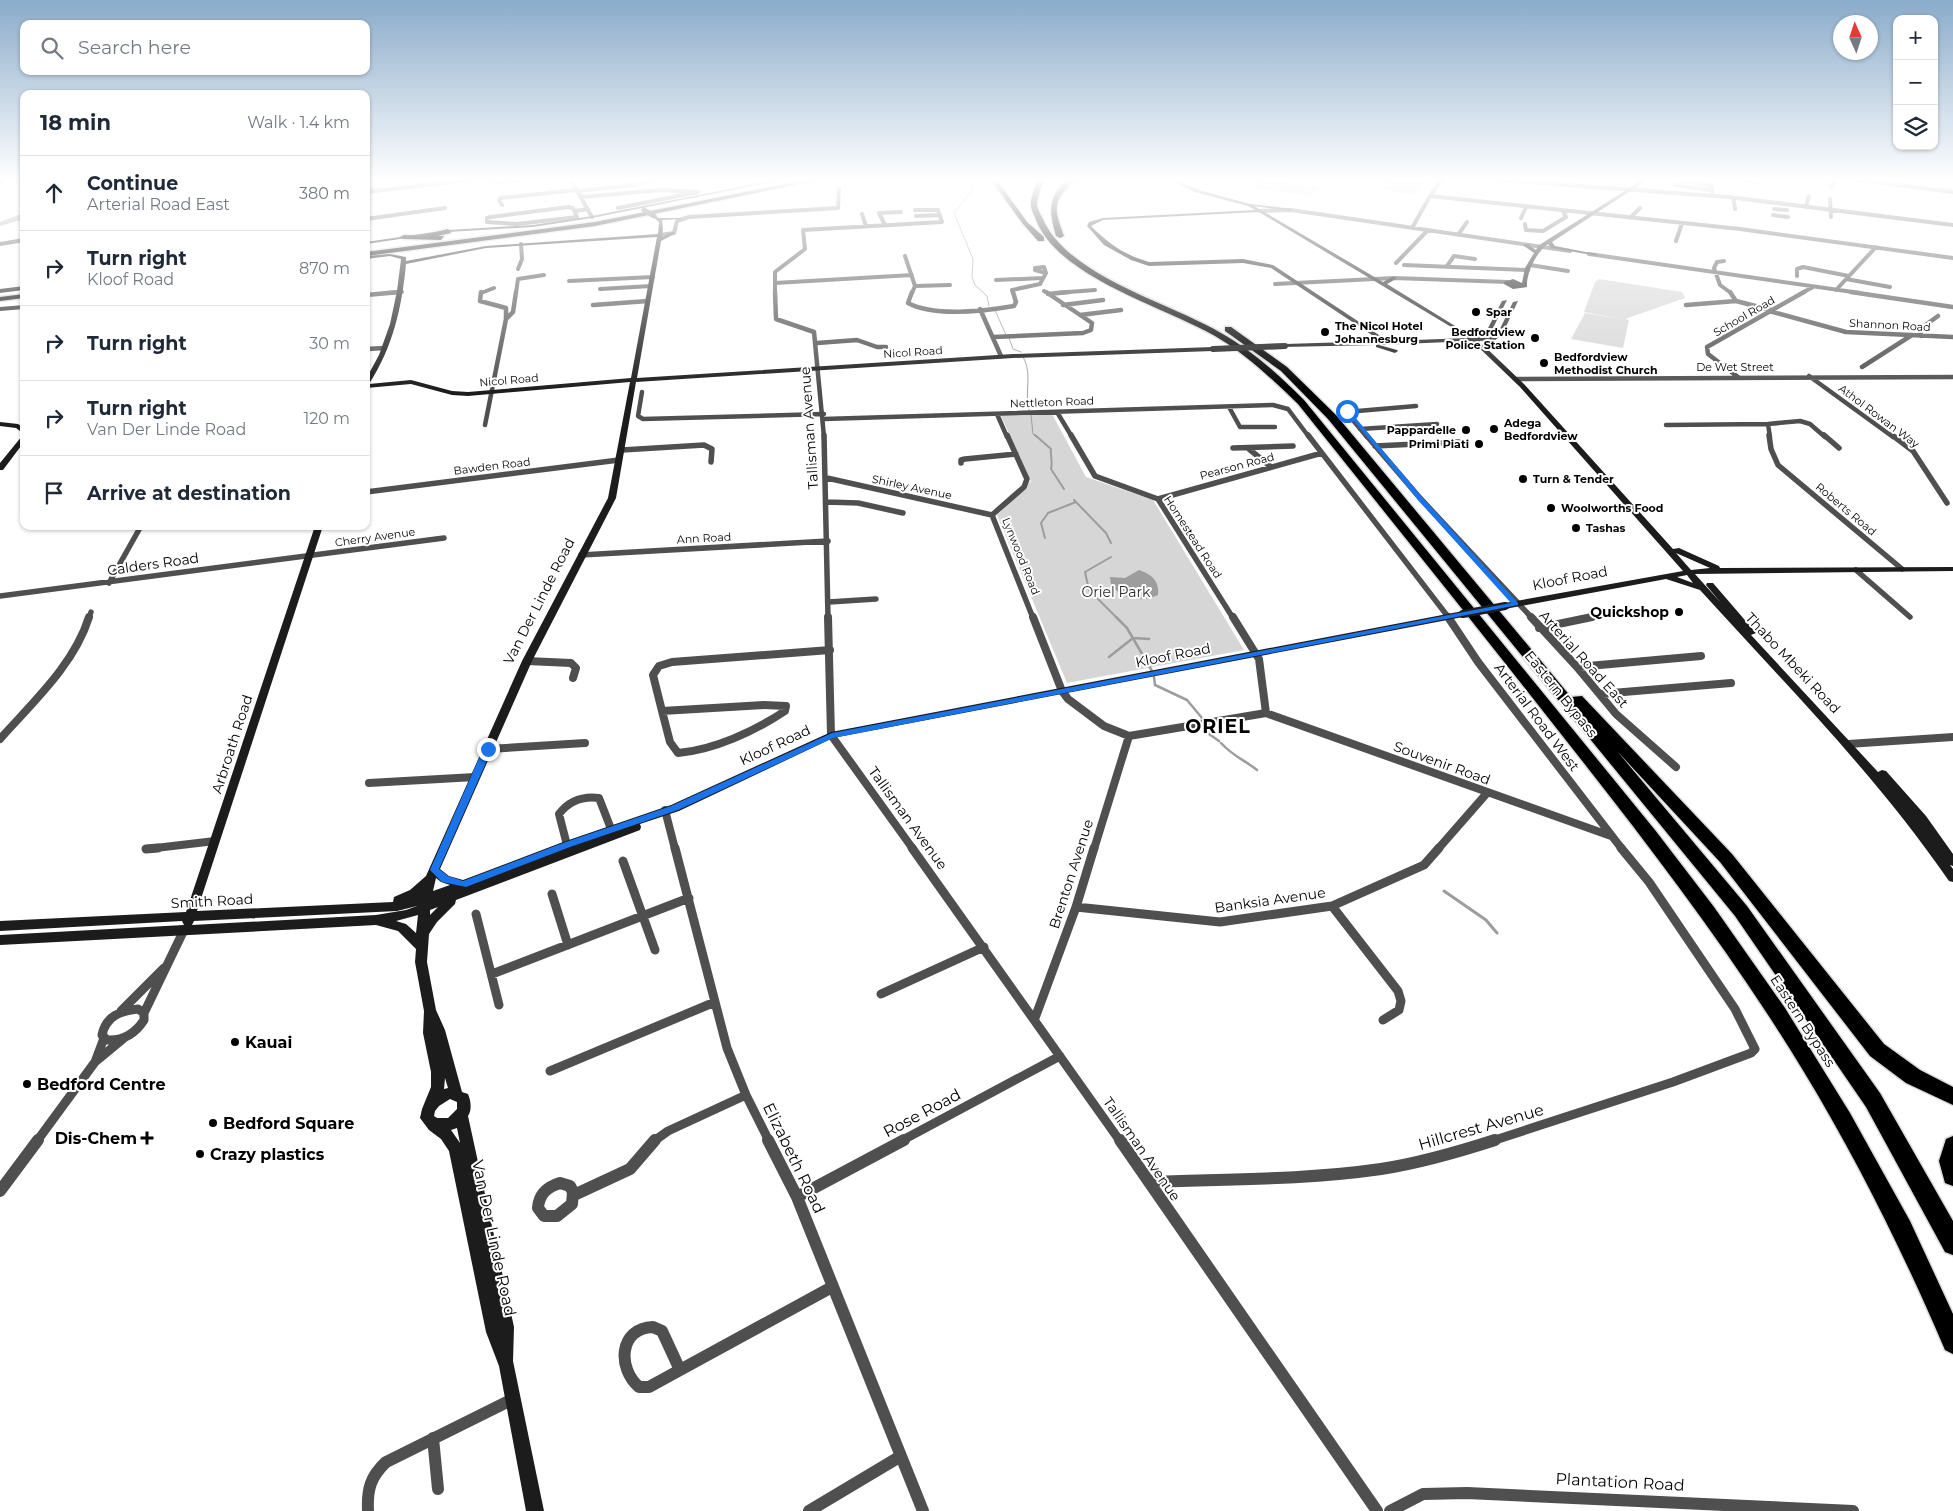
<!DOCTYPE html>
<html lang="en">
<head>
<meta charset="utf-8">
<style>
	:root { --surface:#fff; --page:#f6f6f7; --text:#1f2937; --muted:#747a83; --line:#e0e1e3 }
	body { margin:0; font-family:Montserrat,sans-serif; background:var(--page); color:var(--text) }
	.controls { position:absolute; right:15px; top:15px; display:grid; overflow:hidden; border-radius:10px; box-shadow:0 1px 4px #0004 }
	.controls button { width:45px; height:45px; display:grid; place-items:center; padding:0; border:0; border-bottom:1px solid var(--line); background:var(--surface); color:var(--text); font:25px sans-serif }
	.compass { position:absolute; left:1833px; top:15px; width:45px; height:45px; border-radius:50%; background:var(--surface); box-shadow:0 1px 4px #0004; rotate:357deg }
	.stop { position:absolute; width:15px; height:15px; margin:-11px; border:4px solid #1a73e8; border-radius:50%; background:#fff }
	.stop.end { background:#1a73e8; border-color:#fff; box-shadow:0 1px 5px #0008 }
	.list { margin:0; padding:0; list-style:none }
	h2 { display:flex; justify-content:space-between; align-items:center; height:65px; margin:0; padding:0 20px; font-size:21px }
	h2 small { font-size:16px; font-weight:400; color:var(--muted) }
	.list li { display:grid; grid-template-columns:32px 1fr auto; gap:15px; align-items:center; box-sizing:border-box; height:75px; padding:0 20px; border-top:1px solid var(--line) }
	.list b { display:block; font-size:19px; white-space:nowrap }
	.list p { margin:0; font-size:16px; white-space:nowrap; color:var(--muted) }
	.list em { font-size:16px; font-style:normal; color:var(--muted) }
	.icon { flex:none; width:28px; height:28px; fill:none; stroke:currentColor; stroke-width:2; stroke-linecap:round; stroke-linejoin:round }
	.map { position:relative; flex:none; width:1953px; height:1511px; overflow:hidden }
	.search { position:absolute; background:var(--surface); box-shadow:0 1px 4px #0004; left:20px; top:20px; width:350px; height:55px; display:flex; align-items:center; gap:12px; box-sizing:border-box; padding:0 18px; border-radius:10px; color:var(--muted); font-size:19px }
	.panel { position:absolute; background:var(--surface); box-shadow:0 1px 4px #0004; left:20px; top:90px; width:350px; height:440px; border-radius:10px }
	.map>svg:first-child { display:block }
</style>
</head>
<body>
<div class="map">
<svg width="1953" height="1511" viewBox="0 0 1953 1511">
	<rect width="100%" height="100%" fill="#fff"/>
	<path fill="#d6d6d6" d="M1264 180 1321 187 1310 196 1252 188Z
		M1390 180 1428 181 1415 195 1381 190Z
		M1599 279 1682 292 1685 298 1625 319 1629 320 1623 348 1571 339 1585 313 1622 319 1584 312 1595 282Z
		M1000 414H1052L1086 477 1153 500 1244 650 1067 683 997 515 1031 481Z"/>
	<path fill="#9d9d9d" d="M1139 570C1151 574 1160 581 1158 595 1141 603 1123 600 1111 585L1110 577 1125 578Z"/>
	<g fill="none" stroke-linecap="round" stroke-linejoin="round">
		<path stroke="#9d9d9d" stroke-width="1" d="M964 180 974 188 954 213 973 259 972 277 975 285 987 296 989 306
			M995 310 1006 335
			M1009 338 1013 349 1021 352
			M1023 357C1033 374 1024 392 1029 410
			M1031 415 1033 434 1036 437"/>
		<path stroke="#9d9d9d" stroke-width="2" d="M1035 435 1051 449C1050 456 1053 461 1051 469L1064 489
			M1074 500 1106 533 1111 543
			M1045 538 1041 523 1048 513 1076 502
			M1111 557 1085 572 1089 590 1117 618"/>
		<path stroke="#9d9d9d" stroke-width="2.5" d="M1116 617 1127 628 1152 671
			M1109 657 1133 638 1149 639
			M1154 677 1155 685 1187 700 1202 718
			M1206 727 1209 734 1219 741
			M1221 743C1234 757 1243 759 1257 770"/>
		<path stroke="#9d9d9d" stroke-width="3" d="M1444 891 1486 920 1497 933"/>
		<path fill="#9d9d9d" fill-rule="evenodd" d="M21 214H24V219L0 226V222Z"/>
		<g stroke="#dbdbdb" stroke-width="3">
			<path id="highway" d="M806 180H818L595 226 366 256V252L595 222Z
				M991 180H997L1027 222 1044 237V241H1038L1023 224Z
				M1037 180H1043C1041 188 1037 199 1037 206 1038 209 1040 214 1042 217 1066 276 1169 302 1221 333 1253 351 1279 375 1304 400L1655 830 1714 907 1785 1008 1850 1113 1910 1221 1953 1314V1354L1945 1350C1904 1254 1858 1161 1804 1072 1732 953 1647 843 1561 734 1474 623 1386 514 1298 404 1272 379 1246 354 1215 336 1165 307 1059 278 1036 220 1035 216 1031 210 1031 206 1030 198 1035 188 1037 180Z
				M1068 180H1075C1053 202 1053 206 1064 236L1060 238 1056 236C1049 212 1047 196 1068 180Z
				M448 229 451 233 438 236H444L441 240 404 239 400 237 404 235 420 236Z
				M24 294V298L0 301V297Z
				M1225 327H1231L1287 367 1336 415 1571 697 1582 696 1732 854 1884 1044 1920 1070 1953 1087V1105L1906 1083 1870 1056 1720 862 1617 751 1747 906 1880 1093 1953 1221V1255L1945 1252 1866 1107 1735 916 1328 419 1281 371 1225 331Z
				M1953 1136V1186L1945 1183 1939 1161 1946 1139Z"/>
		</g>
		<path stroke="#4f4f4f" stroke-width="4" d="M493 180 500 182 519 180
			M571 180 592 217
			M1441 180 1430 196 1740 229 1953 258
			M1499 180 1729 197 1953 225
			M1743 180 1756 182 1758 180
			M1858 180 1953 192
			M0 183 5 180
			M1832 187 1834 180
			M1711 190 1675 185 1685 181 1711 185 1713 195
			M577 191 634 185 650 180
			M366 192 468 180
			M581 197 661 190 698 192 618 208
			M1733 197 1735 209
			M1830 199 1831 217
			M502 205 499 200 501 198 576 190
			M1806 206 1809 196
			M568 207 573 208 577 217 517 224 487 222V218L491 217Z
			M1774 209 1787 210
			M575 211 588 209
			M1260 211 1291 210 1570 251
			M862 214 866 226
			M1773 215 1788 217
			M916 216 939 215
			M1521 218 1526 207
			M1630 218 1640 208
			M366 219 445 208
			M1525 224 1526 230 1543 231 1566 217 1563 211
			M885 225 879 213 901 212
			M1412 228 1430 196
			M660 235 674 233 677 221 689 217 838 208 839 189
			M1458 235 1467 222
			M1676 241 1682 223
			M0 244 24 240
			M1589 254 1860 293
			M905 256 915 286 912 293
			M1724 261 1717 262 1714 268 1720 285 1731 293
			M1396 263 1428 230
			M1404 265 1528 270
			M1530 265 1568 271
			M1447 266 1454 256 1475 259
			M1044 267 1046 273 1035 270V268Z
			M518 269 522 259 521 244
			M1797 276V269L1803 267 1849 276
			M1846 279 1890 287
			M996 280 1043 278
			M569 281 653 277
			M775 283 912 275
			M1275 284 1394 278 1508 282
			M915 286 950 285
			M600 289 651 286
			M1836 290 1876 247
			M1044 291 1048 293
			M385 293 402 292
			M481 293 494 288
			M516 293 518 279 544 275
			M775 293V272L805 249 803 230 942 222 938 210H915
			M1013 293 1012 290 1040 284 1046 273
			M1055 293 1095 290
			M1802 293 1813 287"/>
		<path stroke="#4f4f4f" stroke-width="4.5" d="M481 292 480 301 506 308V319L485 425
			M775 292 776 319 814 332 824 437
			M912 292 908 303C934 317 985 311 1014 306L1016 302 1013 292
			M1730 292 1736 301 1771 310
			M1851 292 1953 307
			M1048 294 1069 292
			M366 295 400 292
			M593 305 648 301
			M1063 305 1103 300
			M1686 305 1736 301
			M980 309 1001 356
			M1769 311 1846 332 1953 337
			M1080 315 1121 310
			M506 319 513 312 516 292
			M1921 336 1920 329 1938 316
			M993 337 1083 333 1091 330 1092 323 1046 292
			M817 343 857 340 877 347H886
			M366 349 385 348
			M1862 367 1912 335
			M1809 376 1893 437
			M1738 377 1708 354 1707 347 1804 292
			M1517 379 1953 377
			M642 392 638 416 643 419 824 414
			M1229 407 1240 427H1275
			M1057 412 1072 437
			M997 414 1007 437
			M824 419 1273 405 1288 409 1309 437
			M1768 424 1770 437
			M1666 425 1768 424 1800 421 1810 424 1825 437
			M1360 429 1437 424
			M1367 437 1346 412 1416 406"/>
		<path stroke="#4f4f4f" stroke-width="5.5" d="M824 435 828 618
			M1007 435 1027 479 1024 487 992 515 1033 618
			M1071 435 1095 476 1158 499 1233 618
			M1308 435 1449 618
			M1366 435 1420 498 1532 618
			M1769 435 1771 449 1778 465 1902 569
			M1824 435 1839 448
			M1892 435 1913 451 1947 503
			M1375 446 1459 442
			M1233 448 1293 446
			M1249 449 1271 467
			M622 450 704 445 712 449 711 462
			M961 463V460L965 459 1016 454
			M827 478 992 515
			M366 492 619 460
			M1158 499 1322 453
			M827 502 858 503 903 513
			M581 555 828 541
			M1856 570 1910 617
			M109 583 141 526
			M0 596 444 538
			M829 602 876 599
			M89 618 91 612
			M1586 618 1598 616"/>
		<path stroke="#4f4f4f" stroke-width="8" d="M828 617 831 735 913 849
			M1033 617 1062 691 1068 699 1104 726 1129 736 1266 713 1259 659 1233 617
			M1448 617 1478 662 1622 849
			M1531 617 1577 667 1616 714 1676 767
			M1539 628 1592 617
			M527 661 571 663 576 668 573 678
			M1577 667 1701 656
			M1600 694 1731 683
			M764 705 786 706 785 711C755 731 714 750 678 753L670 742 662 711Z
			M662 711 653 675 659 666 672 662 830 650
			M1266 713 1611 836
			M0 739C33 702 74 665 89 617
			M1848 744 1953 737
			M488 749 585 743
			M369 783 475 777
			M665 810 675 849
			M147 849 215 841
			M568 849 559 814C569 801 583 796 599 798L613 834
			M1094 849 1129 736
			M1438 849 1487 793"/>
		<path stroke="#4f4f4f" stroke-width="9" d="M568 848 569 851
			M675 848 727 1048 746 1095 769 1141
			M912 848 1120 1141
			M146 849 158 848
			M623 861 655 950
			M552 894 568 945
			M1332 906 1398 991 1401 1001 1399 1010 1383 1020
			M1076 907 1220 922 1332 906 1424 865 1439 848
			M476 914 499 1005
			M492 974 689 898
			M881 994 984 947
			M138 1009 144 1013V1020C135 1034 123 1041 107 1040L102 1035C106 1016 120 1011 138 1009Z
			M121 1011 164 968
			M144 1013 183 932
			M1035 1018 1076 907 1094 848
			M95 1062 104 1038
			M550 1071 715 1002
			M37 1141 95 1062 124 1038
			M654 1141 668 1131 746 1095
			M901 1141 1060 1056
			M1492 1141 1673 1082 1751 1053 1755 1049 1735 1009 1649 882 1621 848"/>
		<path stroke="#4f4f4f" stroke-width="12" d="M768 1140 797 1197 923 1511
			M1120 1140 1377 1511
			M1149 1182C1226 1179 1305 1180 1381 1169 1420 1163 1458 1152 1495 1140
			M560 1183 570 1186 573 1192 572 1204 557 1216H544L538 1208C539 1194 547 1187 560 1183Z
			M0 1191 38 1140
			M574 1195 630 1169 655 1140
			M797 1197 904 1140
			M653 1327 662 1331 680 1370 649 1387H639C617 1368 619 1328 653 1327Z
			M680 1370 832 1287
			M433 1438 438 1489
			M368 1511C367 1490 370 1477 386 1462L513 1399
			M809 1511 901 1456
			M1390 1511 1423 1494 1467 1493 1853 1511"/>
		<path fill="#1c1c1c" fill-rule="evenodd" d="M775 180H782L592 218 533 227 448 232 366 244V242L448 230 533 225 592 216Z
			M1176 180 1199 190 1250 204 1293 209 1291 211 1254 206 1383 282 1392 277H1396V279L1387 284 1473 337 1486 332 1502 301 1507 300 1490 334 1480 338 1492 337 1498 333 1513 302 1518 301 1502 335 1495 340 1479 341 1524 384 1673 549 1679 548 1719 566 1720 568 1953 567V571L1695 574 1721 603 1706 585 1707 583H1713L1756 633 1751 635 1878 772 1882 770 1886 771 1926 816 1953 854V866L1950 865 1953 869V882L1949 881C1876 775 1786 685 1700 590L1666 579 1505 609 1502 608 1501 606 1505 603 1683 571 1520 387 1472 341 1379 345 1397 350 1398 351 1395 353 1376 347V345L1283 347 1282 346 1285 344 1381 341 1271 268 1243 263 1149 266 1131 260 1104 245 1087 226 1089 222 1103 218 1255 210 1248 206 1195 192 1175 182ZM1259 212 1463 334 1468 338 1388 341 1273 265 1243 259 1149 262C1123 254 1110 245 1091 226L1103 220ZM1676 553 1710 568 1691 570ZM1687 575 1693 583 1677 577Z
			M1642 180H1647L1552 242 1555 246 1596 254 1598 256 1551 248 1548 244C1536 252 1526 274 1527 287L1513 289 1504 284V282L1513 279 1522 283 1525 268 1534 253 1524 246V244H1528L1536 250 1538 246 1547 240Z
			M654 215 659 218H680L682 219 662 220 663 229 662 237 672 232 676 233 661 241 637 378 1013 354 1213 347 1216 349 1213 351 1013 358 636 382 616 498 532 661 440 869 449 876 463 880 563 842 671 805 831 732 1463 611 1467 614 1463 617 833 738 679 811 640 824 641 827 640 830 456 900 455 904 437 922 429 934 427 962 436 1010 445 1030 462 1092 468 1094C471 1101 472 1110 468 1116L514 1327 513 1361 544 1511H526L499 1366 486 1332 449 1151 441 1139 429 1130 420 1118 422 1109 431 1087V1072L423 1033 424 1011 415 962 416 949 398 931 376 925 0 945V935L184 925 182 921 0 931V921L186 912 315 526H323L197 911 393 902 394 897 410 890 426 876 522 661 608 498 630 382 468 396 452 395 411 384 366 388V379L379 355 390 324 397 291 401 259 390 256 366 259V256L390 254 406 257V261L486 246 658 234 659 222 652 216ZM657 237 631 378 468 392 452 391 411 380 369 384C393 347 402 307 406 264L486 248ZM436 878 441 882 450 885 433 891ZM417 906 406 910 376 915 192 925 194 921 397 911ZM438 907 430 915V910ZM418 915 416 933 406 924 396 921ZM445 1078 448 1088 444 1089ZM450 1099 457 1102V1109L448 1118H437L434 1116 435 1111 439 1106ZM457 1128 460 1143 451 1130Z
			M24 286V290L0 293V289Z
			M24 305V309L0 311V307Z
			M0 422 18 424 24 428V434L16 428 0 426Z
			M24 435V442L3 470H0V463L22 436Z"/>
		<use href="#highway" fill="#000" fill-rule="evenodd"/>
		<path stroke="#1c1c1c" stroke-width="5" d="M644 210 654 216"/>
		<path stroke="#1c1c1c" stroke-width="6" d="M1213 349 1285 346"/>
		<path stroke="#1c1c1c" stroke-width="8" d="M1463 614 1505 606"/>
	</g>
	<linearGradient id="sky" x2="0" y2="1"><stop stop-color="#8aabca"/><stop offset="0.46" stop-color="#fff"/><stop offset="1" stop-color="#fff" stop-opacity="0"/></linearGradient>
	<rect width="1953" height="391" fill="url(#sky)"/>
	<path fill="#1a73e8" d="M1345 410H1349L1422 497 1518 603V605L833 738 678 810 570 847 466 887 442 882 430 870 483 749 488 746 492 749 439 869 448 876 463 881 563 843 671 806 832 733 1511 603 1418 500Z"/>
	<g fill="#000" stroke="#fff" stroke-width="2">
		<circle cx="1476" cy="312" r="5"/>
		<circle cx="1325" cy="332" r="5"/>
		<circle cx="1535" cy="338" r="5"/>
		<circle cx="1544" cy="363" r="5"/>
		<circle cx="1494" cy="429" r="5"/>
		<circle cx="1466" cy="430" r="5"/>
		<circle cx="1479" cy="444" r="5"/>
		<circle cx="1523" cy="479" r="5"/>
		<circle cx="1551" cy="508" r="5"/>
		<circle cx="1576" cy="528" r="5"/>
		<circle cx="1679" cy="612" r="5"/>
		<circle cx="235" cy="1042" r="5"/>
		<circle cx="27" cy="1084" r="5"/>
		<circle cx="213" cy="1123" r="5"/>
		<path d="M144.5 1130.5h5v5h5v5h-5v5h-5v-5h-5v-5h5z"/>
		<circle cx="200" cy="1154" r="5"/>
	</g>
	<g text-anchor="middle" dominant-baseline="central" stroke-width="4" stroke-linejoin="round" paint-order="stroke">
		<g font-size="11" font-weight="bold" fill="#000" stroke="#fff" text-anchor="start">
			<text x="1486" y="312">Spar</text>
			<text x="1335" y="326">The Nicol Hotel<tspan x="1335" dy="13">Johannesburg</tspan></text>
			<text x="1525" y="332" text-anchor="end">Bedfordview<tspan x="1525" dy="13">Police Station</tspan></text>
			<text x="1554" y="357">Bedfordview<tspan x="1554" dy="13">Methodist Church</tspan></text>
			<text x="1504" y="423">Adega<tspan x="1504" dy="13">Bedfordview</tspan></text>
			<text x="1456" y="430" text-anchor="end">Pappardelle</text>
			<text x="1469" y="444" text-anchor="end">Primi Piati</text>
			<text x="1533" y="479">Turn &amp; Tender</text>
			<text x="1561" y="508">Woolworths Food</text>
			<text x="1586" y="528">Tashas</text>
		</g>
		<g font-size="11" fill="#000" stroke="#fff">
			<text transform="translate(1744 316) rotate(-30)">School Road</text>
			<text transform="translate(1890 325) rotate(3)">Shannon Road</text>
			<text transform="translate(913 352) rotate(-4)">Nicol Road</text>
			<text x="1735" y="367">De Wet Street</text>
			<text transform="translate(509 380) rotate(-5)">Nicol Road</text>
			<text transform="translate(1052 402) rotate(-2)">Nettleton Road</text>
			<text transform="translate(1879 416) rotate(37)">Athol Rowan Way</text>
			<text transform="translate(492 466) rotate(-7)">Bawden Road</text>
			<text transform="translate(1237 466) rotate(-15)">Pearson Road</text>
			<text transform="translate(912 487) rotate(12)">Shirley Avenue</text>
			<text transform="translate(1846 509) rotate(40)">Roberts Road</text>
			<text transform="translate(375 537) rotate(-8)">Cherry Avenue</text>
			<text transform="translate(1193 537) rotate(57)">Homestead Road</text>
			<text transform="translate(704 538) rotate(-3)">Ann Road</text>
			<text transform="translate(1021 556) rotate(68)">Lynwood Road</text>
		</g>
		<g font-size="14" fill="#000" stroke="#fff">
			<text transform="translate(809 428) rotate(-94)">Tallisman Avenue</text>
			<text transform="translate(153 564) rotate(-8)">Calders Road</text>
			<text transform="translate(1570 578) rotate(-11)">Kloof Road</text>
			<text transform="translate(539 601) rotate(-63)">Van Der Linde Road</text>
			<text transform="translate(1173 655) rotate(-11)">Kloof Road</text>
			<text transform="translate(1584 659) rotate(48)">Arterial Road East</text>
			<text transform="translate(1793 663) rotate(47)">Thabo Mbeki Road</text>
			<text transform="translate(1561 694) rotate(51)">Eastern Bypass</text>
			<text transform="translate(1537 717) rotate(53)">Arterial Road West</text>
			<text transform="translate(232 744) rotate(-72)">Arbroath Road</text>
			<text transform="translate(775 745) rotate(-25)">Kloof Road</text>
			<text transform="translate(1442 763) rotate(20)">Souvenir Road</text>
			<text transform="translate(908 818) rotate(54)">Tallisman Avenue</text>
			<text transform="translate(1071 874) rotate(-72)">Brenton Avenue</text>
			<text transform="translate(1270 900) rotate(-8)">Banksia Avenue</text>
			<text transform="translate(212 901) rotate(-3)">Smith Road</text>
			<text transform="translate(1803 1021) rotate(57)">Eastern Bypass</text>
			<text transform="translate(1142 1149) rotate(55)">Tallisman Avenue</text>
		</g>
		<g font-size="14" fill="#2d2d2d" stroke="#fff">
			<text x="1116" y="592">Oriel Park</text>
		</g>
		<g font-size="14" font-weight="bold" fill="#000" stroke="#fff" text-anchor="end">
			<text x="1669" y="612">Quickshop</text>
		</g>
		<g font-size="16" font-weight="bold" fill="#000" stroke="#fff" text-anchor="start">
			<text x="245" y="1042">Kauai</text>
			<text x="37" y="1084">Bedford Centre</text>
			<text x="223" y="1123">Bedford Square</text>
			<text x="137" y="1138" text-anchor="end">Dis-Chem</text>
			<text x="210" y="1154">Crazy plastics</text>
		</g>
		<g font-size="16" fill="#000" stroke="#fff">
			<text transform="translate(922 1113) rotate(-28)">Rose Road</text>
			<text transform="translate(1481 1127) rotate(-16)">Hillcrest Avenue</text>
			<text transform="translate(794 1158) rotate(64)">Elizabeth Road</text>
			<text transform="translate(494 1238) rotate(78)">Van Der Linde Road</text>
			<text transform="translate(1620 1482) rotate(3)">Plantation Road</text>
		</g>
		<g font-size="19" font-weight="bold" letter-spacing="1" fill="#000" stroke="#fff">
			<text x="1218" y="726">ORIEL</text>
		</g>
	</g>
</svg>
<div class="controls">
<button>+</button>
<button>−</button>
<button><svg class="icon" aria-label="layers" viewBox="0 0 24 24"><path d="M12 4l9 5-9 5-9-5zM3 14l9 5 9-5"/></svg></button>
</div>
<svg class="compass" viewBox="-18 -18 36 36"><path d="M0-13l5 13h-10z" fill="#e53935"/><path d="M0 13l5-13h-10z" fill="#747a83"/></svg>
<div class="stop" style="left:1347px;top:411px"></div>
<div class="stop end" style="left:488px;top:749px"></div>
<div class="search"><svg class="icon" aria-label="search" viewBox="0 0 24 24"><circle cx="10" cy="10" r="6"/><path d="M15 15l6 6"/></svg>Search here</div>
<section class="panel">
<h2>18 min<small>Walk · 1.4 km</small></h2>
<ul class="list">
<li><svg class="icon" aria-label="ahead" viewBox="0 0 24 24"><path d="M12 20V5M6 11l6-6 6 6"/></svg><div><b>Continue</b><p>Arterial Road East</p></div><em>380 m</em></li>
<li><svg class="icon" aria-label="right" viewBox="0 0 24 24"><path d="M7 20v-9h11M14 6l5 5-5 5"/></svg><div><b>Turn right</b><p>Kloof Road</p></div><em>870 m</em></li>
<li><svg class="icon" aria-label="right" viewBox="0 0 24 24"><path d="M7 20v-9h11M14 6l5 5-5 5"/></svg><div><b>Turn right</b></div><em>30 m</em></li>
<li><svg class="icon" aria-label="right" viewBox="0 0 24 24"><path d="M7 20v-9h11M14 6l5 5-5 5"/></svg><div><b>Turn right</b><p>Van Der Linde Road</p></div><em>120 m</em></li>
<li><svg class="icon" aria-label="arrive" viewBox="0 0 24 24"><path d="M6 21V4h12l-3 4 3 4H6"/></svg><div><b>Arrive at destination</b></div></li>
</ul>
</section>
</div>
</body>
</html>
